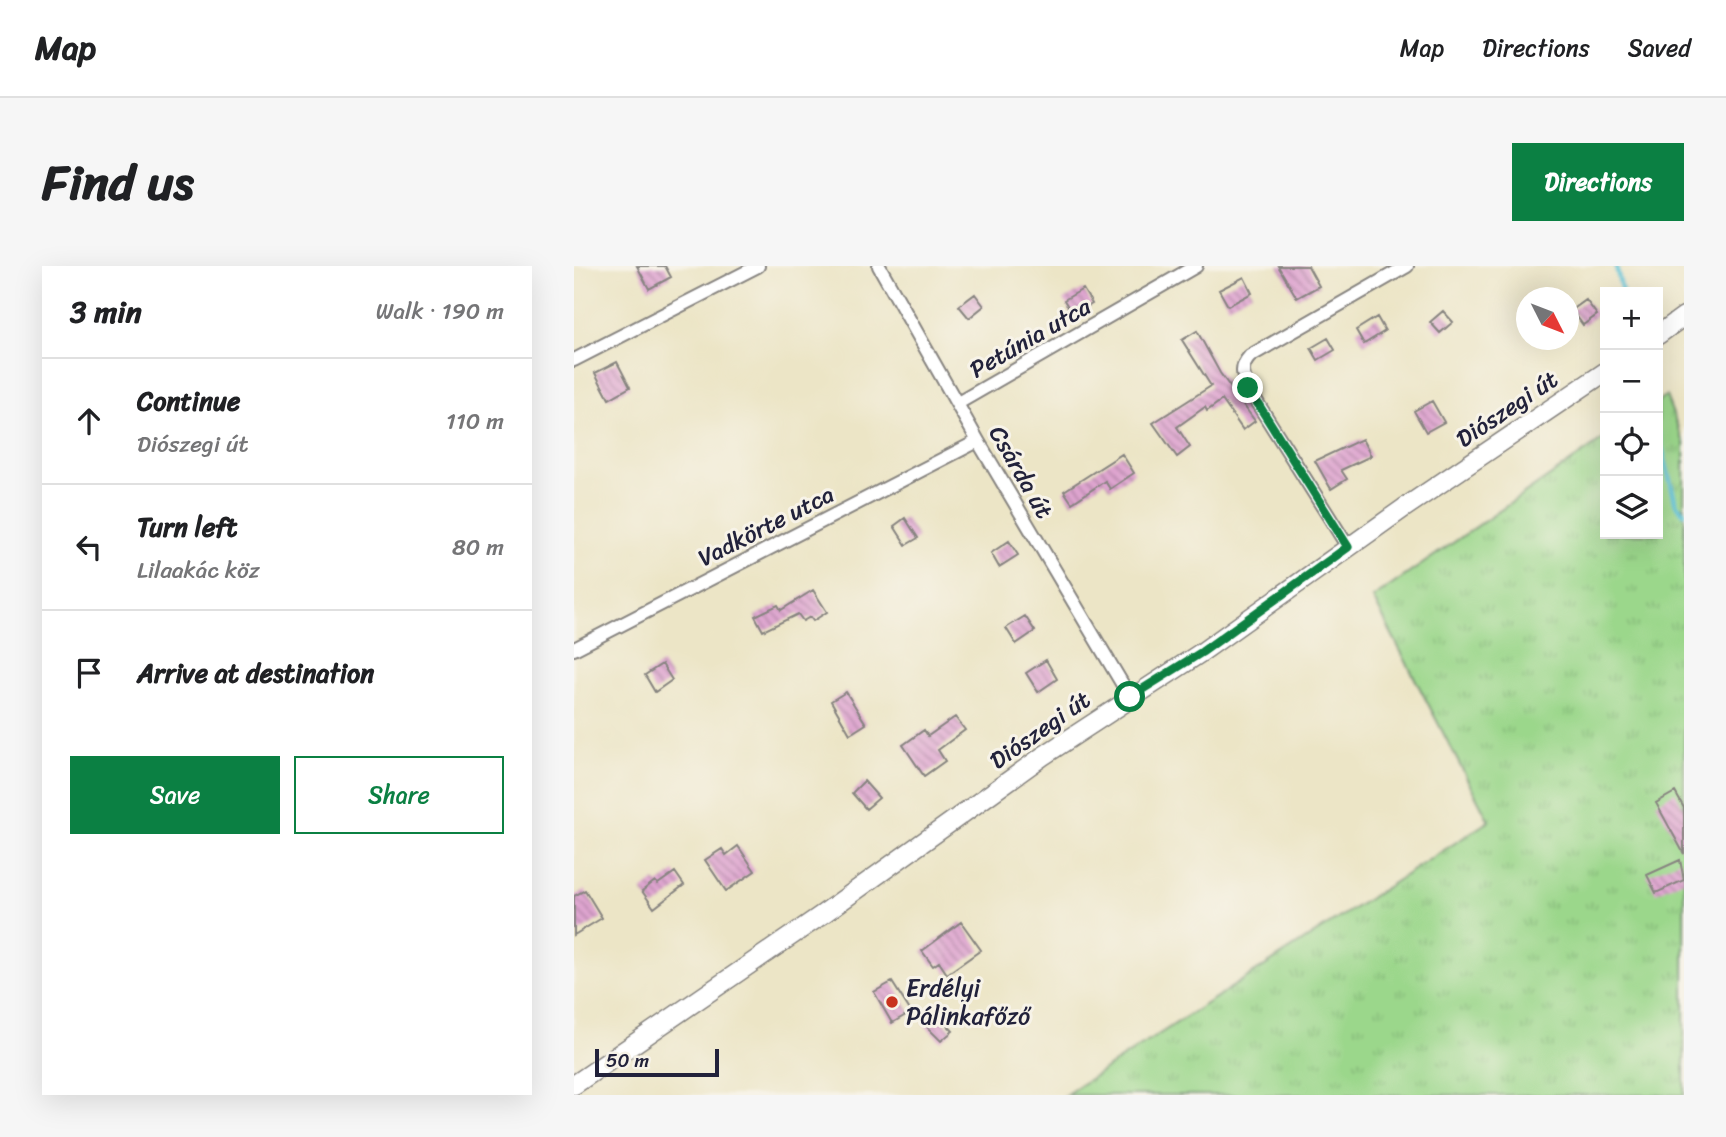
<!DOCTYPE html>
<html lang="en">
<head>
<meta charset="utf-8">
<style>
	:root { --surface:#fff; --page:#f6f6f6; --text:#202124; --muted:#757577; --line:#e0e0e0; --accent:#0b8043 }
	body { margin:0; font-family:Sriracha,sans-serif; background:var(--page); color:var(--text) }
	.controls { position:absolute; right:21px; top:21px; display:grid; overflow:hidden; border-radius:0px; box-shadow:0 7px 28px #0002 }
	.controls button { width:63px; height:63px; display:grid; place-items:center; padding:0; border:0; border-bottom:2px solid var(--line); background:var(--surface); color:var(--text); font:35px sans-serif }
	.compass { position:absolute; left:942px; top:21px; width:63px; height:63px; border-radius:50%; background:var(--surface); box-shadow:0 7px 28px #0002; rotate:132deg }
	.scale { position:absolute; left:21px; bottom:18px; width:124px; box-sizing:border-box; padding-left:7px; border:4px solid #22223b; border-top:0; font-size:19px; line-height:24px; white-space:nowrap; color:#22223b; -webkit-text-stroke:5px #f7f3e8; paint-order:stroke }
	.stop { position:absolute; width:21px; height:21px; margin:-16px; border:5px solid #0b8043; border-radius:50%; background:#fff }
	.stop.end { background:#0b8043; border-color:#fff; box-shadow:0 2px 7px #0008 }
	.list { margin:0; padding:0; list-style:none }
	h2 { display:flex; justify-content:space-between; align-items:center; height:91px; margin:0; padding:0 28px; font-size:30px }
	h2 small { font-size:23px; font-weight:400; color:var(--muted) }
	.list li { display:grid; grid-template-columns:46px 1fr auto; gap:21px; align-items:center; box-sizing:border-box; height:126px; padding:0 28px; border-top:2px solid var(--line) }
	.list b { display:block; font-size:26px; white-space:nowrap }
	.list p { margin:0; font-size:23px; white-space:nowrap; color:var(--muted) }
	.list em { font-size:23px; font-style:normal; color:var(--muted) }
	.actions { display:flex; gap:14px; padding:21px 28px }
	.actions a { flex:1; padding:16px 0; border:2px solid var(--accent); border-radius:0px; text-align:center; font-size:24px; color:var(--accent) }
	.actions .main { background:var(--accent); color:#fff }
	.icon { flex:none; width:38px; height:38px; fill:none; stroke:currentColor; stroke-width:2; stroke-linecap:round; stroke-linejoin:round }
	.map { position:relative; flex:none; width:1110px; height:829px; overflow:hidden; border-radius:0px }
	header { display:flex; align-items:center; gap:42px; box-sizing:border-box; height:98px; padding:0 35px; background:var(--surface); border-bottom:2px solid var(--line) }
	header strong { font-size:33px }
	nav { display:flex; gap:38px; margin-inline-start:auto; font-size:24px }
	.intro { display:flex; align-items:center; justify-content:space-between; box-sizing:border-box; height:168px; padding:0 42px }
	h1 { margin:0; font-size:49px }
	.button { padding:18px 32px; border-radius:0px; background:var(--accent); color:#fff; font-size:24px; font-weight:700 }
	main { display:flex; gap:42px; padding:0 42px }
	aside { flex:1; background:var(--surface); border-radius:0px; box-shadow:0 7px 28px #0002 }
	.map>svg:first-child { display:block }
</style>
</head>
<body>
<header>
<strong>Map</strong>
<nav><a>Map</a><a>Directions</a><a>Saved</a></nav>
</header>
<div class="intro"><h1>Find us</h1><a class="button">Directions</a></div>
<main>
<aside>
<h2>3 min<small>Walk · 190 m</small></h2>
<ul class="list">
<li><svg class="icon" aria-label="ahead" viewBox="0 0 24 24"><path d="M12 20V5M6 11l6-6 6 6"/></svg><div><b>Continue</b><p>Diószegi út</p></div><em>110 m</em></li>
<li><svg class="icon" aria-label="left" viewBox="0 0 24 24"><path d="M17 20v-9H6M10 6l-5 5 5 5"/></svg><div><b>Turn left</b><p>Lilaakác köz</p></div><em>80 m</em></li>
<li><svg class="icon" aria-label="arrive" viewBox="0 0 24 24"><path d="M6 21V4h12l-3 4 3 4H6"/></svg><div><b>Arrive at destination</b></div></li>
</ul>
<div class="actions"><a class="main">Save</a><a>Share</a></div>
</aside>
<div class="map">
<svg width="1110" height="829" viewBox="0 0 1110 829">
	<defs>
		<pattern id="grass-tufts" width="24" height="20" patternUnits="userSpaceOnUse" patternTransform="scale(1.75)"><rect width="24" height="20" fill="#9bd78b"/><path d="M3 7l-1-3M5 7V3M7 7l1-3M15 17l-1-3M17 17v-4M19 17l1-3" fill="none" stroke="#85b879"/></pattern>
		<pattern id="building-back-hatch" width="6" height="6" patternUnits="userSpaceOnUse" patternTransform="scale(1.75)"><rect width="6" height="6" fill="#dea4cf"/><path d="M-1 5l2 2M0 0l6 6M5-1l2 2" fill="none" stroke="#b485a9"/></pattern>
	</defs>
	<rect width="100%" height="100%" fill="#f7f3e8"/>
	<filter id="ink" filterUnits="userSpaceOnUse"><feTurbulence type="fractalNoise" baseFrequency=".0143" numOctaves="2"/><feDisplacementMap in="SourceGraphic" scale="14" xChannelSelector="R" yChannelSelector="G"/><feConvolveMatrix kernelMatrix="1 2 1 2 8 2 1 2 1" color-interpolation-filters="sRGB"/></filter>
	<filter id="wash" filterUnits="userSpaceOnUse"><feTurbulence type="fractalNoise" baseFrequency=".00686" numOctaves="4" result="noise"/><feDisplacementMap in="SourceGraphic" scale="28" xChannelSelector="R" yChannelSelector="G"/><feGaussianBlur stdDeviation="1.57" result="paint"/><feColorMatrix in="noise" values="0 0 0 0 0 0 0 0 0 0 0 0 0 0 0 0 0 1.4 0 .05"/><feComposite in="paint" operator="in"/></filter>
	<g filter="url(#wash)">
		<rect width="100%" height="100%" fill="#ece5c6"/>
		<path fill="url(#grass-tufts)" stroke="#5e7c63" stroke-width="2" d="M1092 130 1110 177V829H491L915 555 799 332 1031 172V268H1084V136Z"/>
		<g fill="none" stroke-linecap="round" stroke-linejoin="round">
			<path stroke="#5ac2d7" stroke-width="5" d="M1042 0 1048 26
				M1084 167 1102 238 1110 247"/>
		</g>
		<g id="blocks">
			<path fill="url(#building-back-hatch)" d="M63 0H91L97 11 75 23Z
				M704 0H734L745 20 723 32Z
				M670 11 678 27 654 40 645 24Z
				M509 23 518 38 499 49 490 34Z
				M401 28 410 40 395 52 385 40Z
				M1012 34 1023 49 1009 59 998 44Z
				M869 45 879 56 866 67 856 56Z
				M803 51 811 65 790 78 782 64Z
				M623 65 646 107 681 155 669 164 648 134 633 145 631 141 603 161 616 181 603 191 579 157 637 120 608 74Z
				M754 72 761 84 744 94 737 82Z
				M43 96 56 121 35 133 21 107Z
				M858 135 870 156 852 166 840 145Z
				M788 173 797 190 767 204 773 213 757 223 741 195Z
				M548 188 560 207 536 223 531 215 498 237 490 225Z
				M331 252 344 272 332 279 320 260Z
				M435 275 444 289 425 301 417 287Z
				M239 324 253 346 239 355 236 351 229 355 224 348 189 365 181 350 204 339 207 344Z
				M451 350 461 365 442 378 432 362Z
				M472 394 483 413 464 426 452 407Z
				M88 398 98 414 81 426 71 409Z
				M272 426 292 458 276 468 257 435Z
				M381 451 391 464 364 484 371 495 350 510 329 479 350 464 354 470Z
				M290 515 305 532 292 543 278 527Z
				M1101 526 1110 542V588L1082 537Z
				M164 580 181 605 152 625 131 594 148 583 152 589Z
				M1106 594 1110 614 1082 627 1073 609Z
				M101 606 110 619 80 642 68 625 81 615 84 618Z
				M11 624 28 652 0 669V630Z
				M387 656 407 684 373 708 365 696 359 700 348 685Z
				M318 716 337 746 318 757 300 726Z
				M360 745 379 765 367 775 348 756Z"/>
		</g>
	</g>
	<g filter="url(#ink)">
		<use href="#blocks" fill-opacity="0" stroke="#878480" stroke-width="2"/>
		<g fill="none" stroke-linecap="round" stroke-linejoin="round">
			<g stroke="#878480" stroke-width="16">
				<path id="street" d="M305 0 404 175 556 431
					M0 94 184 0
					M384 137 622 0
					M774 281 674 122C668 108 666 101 676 90L833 0
					M0 383 404 175"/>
			</g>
			<g stroke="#878480" stroke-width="21">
				<path id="secondary" d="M1084 69 1110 50
					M0 819 249 648 469 490 628 386 830 242 1031 106"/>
			</g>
			<use href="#street" stroke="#fff" stroke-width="12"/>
			<use href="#secondary" stroke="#fff" stroke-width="18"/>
		</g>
	</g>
	<g fill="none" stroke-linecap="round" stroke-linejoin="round" filter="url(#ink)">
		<path stroke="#0b8043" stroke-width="9" d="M556 431 628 386 774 281 674 122"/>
	</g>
	<circle fill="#c8321e" stroke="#f7f3e8" stroke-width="2.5" cx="318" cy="736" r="7"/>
	<g text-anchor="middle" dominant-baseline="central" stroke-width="6" stroke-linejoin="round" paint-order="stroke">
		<g font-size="24" fill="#22223b" stroke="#f7f3e8">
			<text transform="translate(456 72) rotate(-30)">Petúnia utca</text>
			<text transform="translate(933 143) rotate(-34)">Diószegi út</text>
			<text transform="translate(447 206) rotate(60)">Csárda út</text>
			<text transform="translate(192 260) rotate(-27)">Vadkörte utca</text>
			<text transform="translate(466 464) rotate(-35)">Diószegi út</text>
		</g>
		<g font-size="24" fill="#22223b" stroke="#f7f3e8" text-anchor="start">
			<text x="332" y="722">Erdélyi<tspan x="332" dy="28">Pálinkafőző</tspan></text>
		</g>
	</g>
</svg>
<div class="controls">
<button>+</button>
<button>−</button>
<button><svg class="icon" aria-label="locate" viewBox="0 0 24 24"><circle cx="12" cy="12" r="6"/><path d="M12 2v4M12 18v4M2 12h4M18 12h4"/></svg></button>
<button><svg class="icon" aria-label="layers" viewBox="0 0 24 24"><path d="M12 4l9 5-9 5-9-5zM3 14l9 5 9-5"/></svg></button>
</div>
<svg class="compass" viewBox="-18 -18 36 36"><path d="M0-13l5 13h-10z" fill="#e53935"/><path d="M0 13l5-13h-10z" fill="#757577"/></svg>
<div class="scale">50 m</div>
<div class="stop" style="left:556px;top:431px"></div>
<div class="stop end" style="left:674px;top:122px"></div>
</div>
</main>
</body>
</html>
